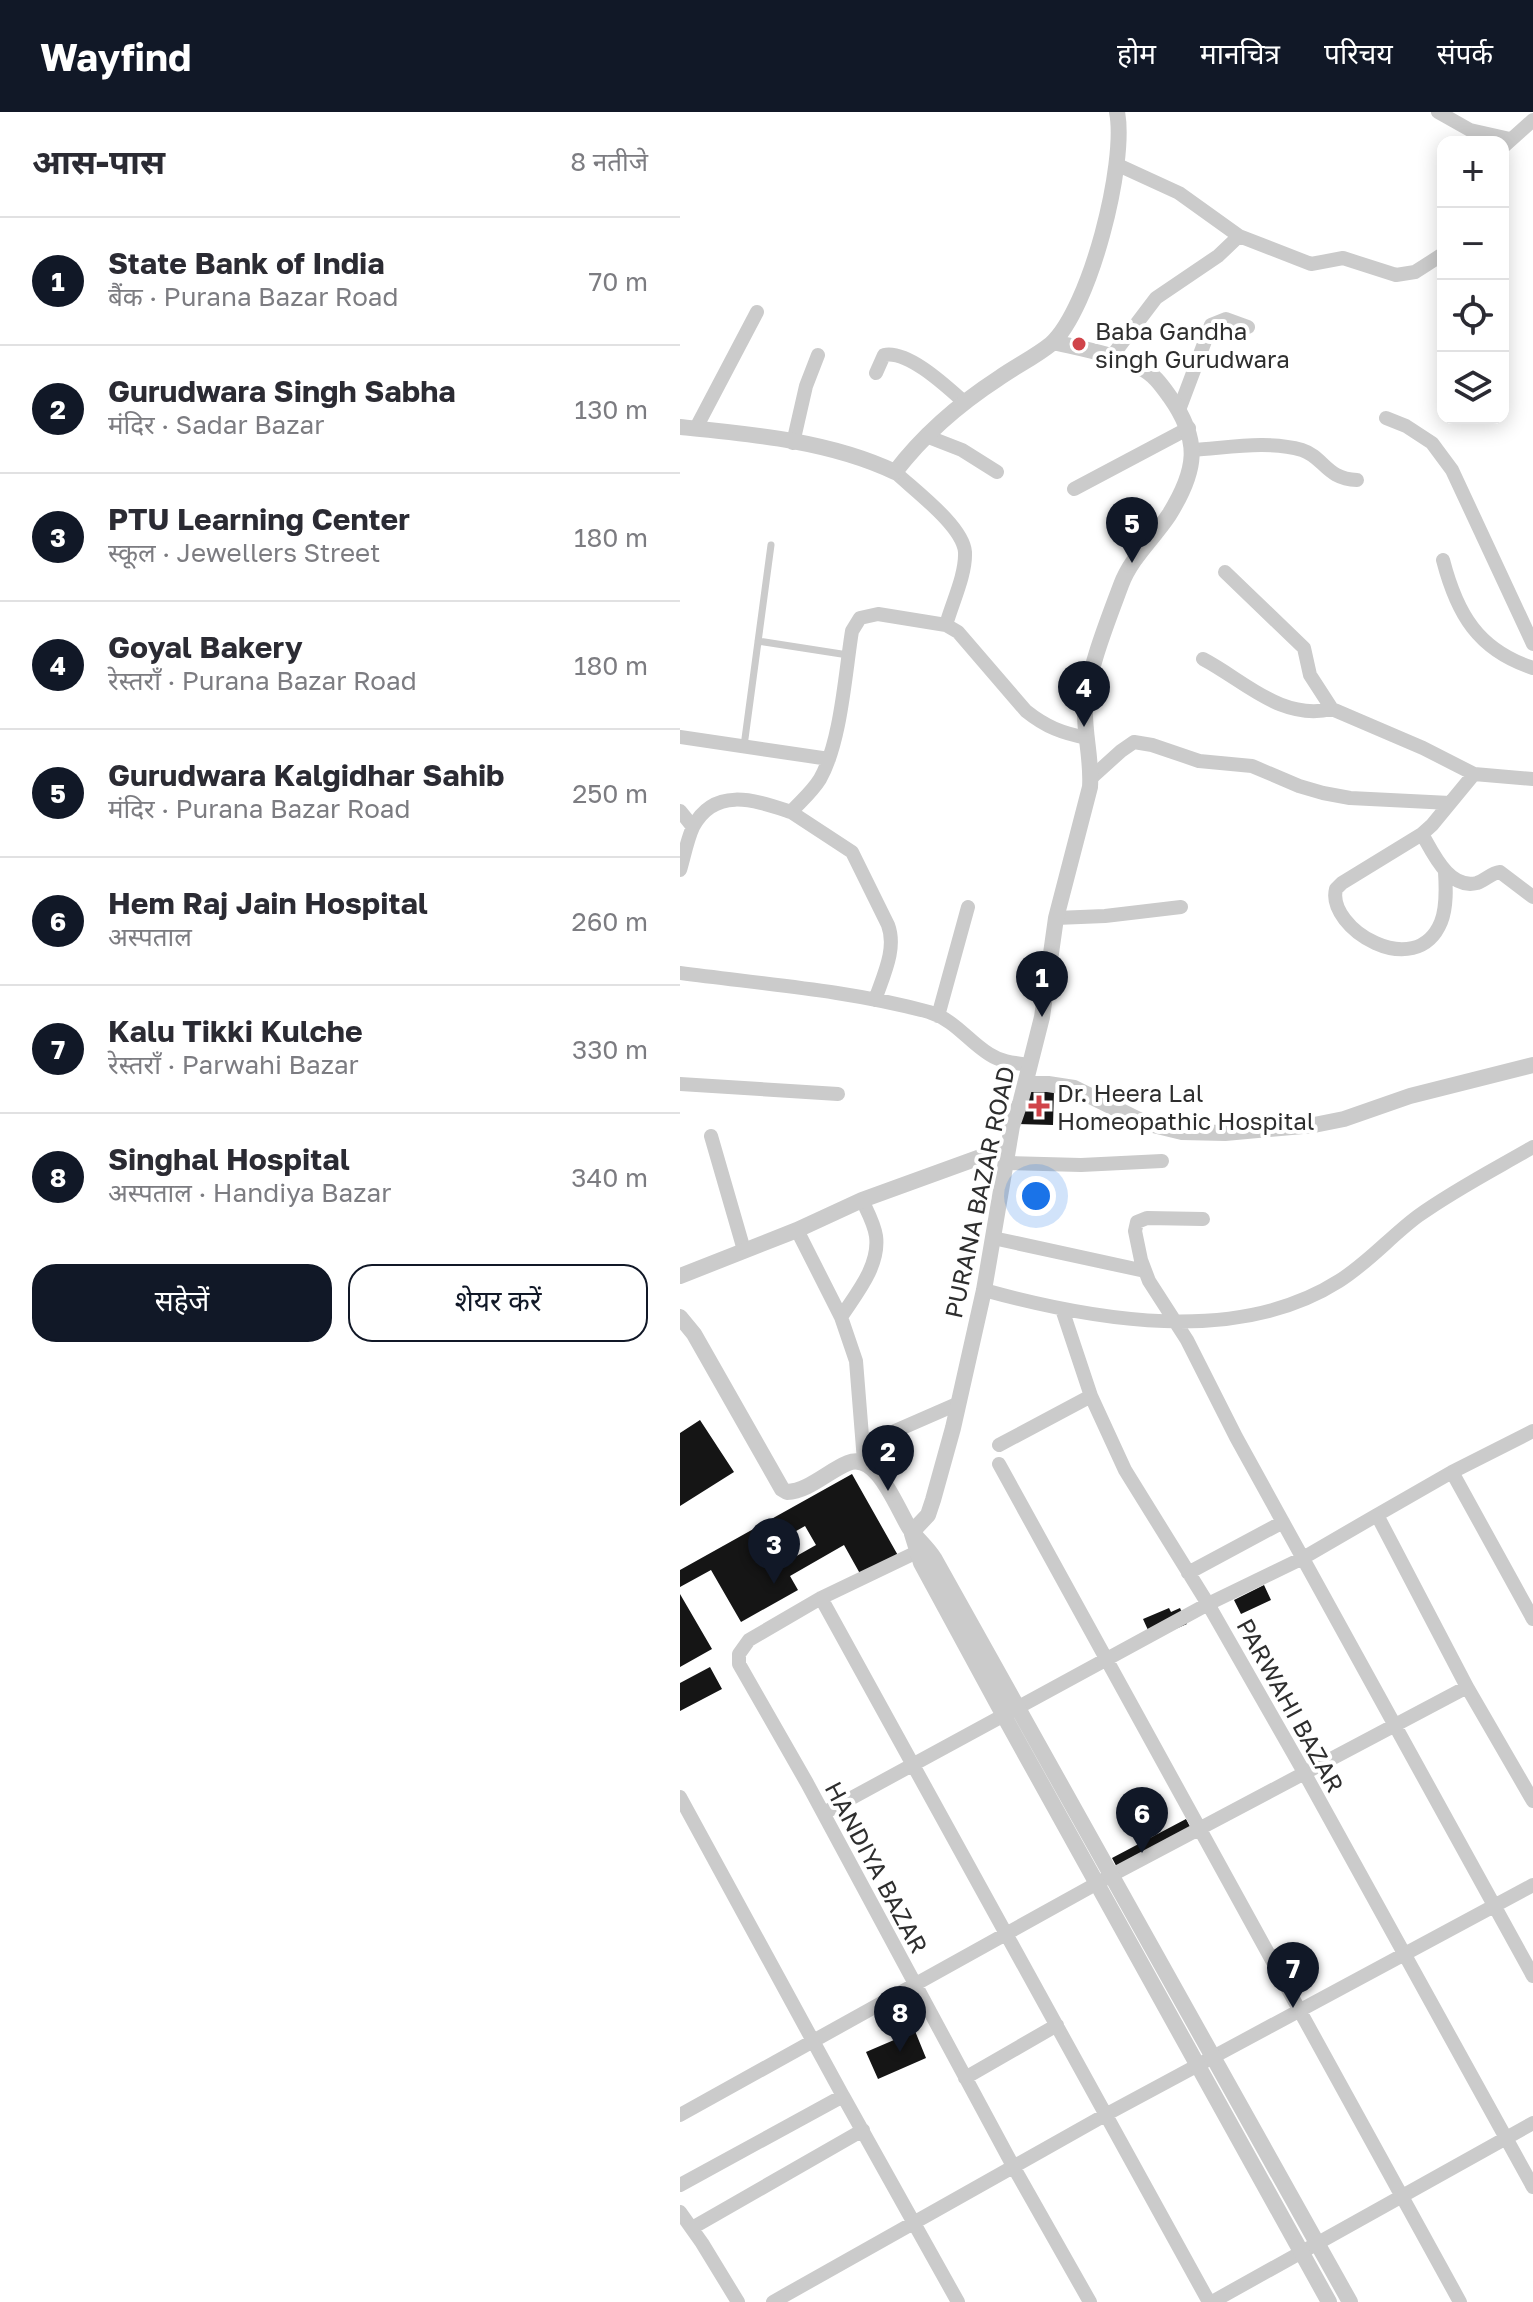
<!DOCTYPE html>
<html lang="hi">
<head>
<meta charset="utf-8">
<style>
	:root { --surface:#fff; --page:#f2f2f3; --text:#2b2b33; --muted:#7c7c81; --line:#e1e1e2; --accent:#111827 }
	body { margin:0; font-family:"Golos Text","Noto Sans Devanagari",sans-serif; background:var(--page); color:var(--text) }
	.controls { position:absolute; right:24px; top:24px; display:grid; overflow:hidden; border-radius:16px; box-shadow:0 4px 20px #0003 }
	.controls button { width:72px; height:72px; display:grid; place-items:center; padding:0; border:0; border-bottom:2px solid var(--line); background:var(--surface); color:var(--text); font:40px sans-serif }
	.you { position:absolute; left:356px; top:1084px; width:28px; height:28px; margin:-20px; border:6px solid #fff; border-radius:50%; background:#1a73e8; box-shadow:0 0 0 12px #1a73e833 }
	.badge { display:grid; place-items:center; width:52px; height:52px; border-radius:50%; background:var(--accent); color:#fff; font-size:26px; font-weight:700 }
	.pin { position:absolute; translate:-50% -66px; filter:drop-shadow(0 2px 4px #0008) }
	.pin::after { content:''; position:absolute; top:42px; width:28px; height:24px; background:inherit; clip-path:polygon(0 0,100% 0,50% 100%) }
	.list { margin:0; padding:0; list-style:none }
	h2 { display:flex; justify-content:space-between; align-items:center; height:104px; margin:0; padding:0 32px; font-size:34px }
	h2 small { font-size:26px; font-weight:400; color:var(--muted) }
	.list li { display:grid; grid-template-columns:52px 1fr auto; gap:24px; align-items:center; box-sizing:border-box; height:128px; padding:0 32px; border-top:2px solid var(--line) }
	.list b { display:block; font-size:30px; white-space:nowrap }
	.list p { margin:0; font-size:26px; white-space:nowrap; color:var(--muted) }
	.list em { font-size:26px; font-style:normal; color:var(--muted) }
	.actions { display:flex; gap:16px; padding:24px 32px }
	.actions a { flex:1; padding:18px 0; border:2px solid var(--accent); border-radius:24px; text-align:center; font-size:28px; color:var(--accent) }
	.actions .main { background:var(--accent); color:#fff }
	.icon { flex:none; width:44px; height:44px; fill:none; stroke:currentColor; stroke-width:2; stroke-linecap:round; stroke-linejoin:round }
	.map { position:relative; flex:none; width:853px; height:2190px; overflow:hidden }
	header { display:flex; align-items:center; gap:48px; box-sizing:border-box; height:112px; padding:0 40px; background:var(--accent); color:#fff }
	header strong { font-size:38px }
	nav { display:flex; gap:44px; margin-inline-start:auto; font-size:28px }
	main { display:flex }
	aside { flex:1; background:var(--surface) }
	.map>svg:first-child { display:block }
</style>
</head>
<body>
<header>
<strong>Wayfind</strong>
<nav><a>होम</a><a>मानचित्र</a><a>परिचय</a><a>संपर्क</a></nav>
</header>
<main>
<aside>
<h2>आस-पास<small>8 नतीजे</small></h2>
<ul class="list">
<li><span class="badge">1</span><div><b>State Bank of India</b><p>बैंक · Purana Bazar Road</p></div><em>70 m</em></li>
<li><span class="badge">2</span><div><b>Gurudwara Singh Sabha</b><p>मंदिर · Sadar Bazar</p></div><em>130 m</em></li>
<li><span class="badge">3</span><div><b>PTU Learning Center</b><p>स्कूल · Jewellers Street</p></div><em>180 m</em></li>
<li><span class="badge">4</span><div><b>Goyal Bakery</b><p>रेस्तराँ · Purana Bazar Road</p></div><em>180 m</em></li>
<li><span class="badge">5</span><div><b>Gurudwara Kalgidhar Sahib</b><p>मंदिर · Purana Bazar Road</p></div><em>250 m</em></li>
<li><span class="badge">6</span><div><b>Hem Raj Jain Hospital</b><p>अस्पताल</p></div><em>260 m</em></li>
<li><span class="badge">7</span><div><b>Kalu Tikki Kulche</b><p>रेस्तराँ · Parwahi Bazar</p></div><em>330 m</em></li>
<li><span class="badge">8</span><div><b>Singhal Hospital</b><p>अस्पताल · Handiya Bazar</p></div><em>340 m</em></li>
</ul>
<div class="actions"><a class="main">सहेजें</a><a>शेयर करें</a></div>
</aside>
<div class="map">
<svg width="853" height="2190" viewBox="0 0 853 2190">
	<rect width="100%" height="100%" fill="#fff"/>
	<path fill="#151515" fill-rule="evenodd" d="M347 979H374L373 1013 337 1012Z
		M20 1308 54 1360 0 1394V1321Z
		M172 1362 220 1447 183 1467 164 1433 110 1464 118 1478 61 1510 31 1458 0 1475V1458ZM125 1414 136 1433 113 1446 102 1427Z
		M584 1473 591 1488 561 1502 554 1488Z
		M0 1482 32 1537 0 1555Z
		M489 1496 491 1500 500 1496 507 1512 472 1527 463 1507Z
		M30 1555 42 1577 0 1599V1571Z
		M506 1707 515 1724 441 1763 432 1746Z
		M235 1919 246 1946 198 1967 186 1940Z"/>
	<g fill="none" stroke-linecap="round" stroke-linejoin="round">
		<path stroke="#cbcbcb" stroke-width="7" d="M78 529 168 543
			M64 634 91 433"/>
		<path stroke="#cbcbcb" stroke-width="14" d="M758 0 790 18 830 27
			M824 34 853 8
			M559 124 631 152 663 146 716 163 735 160 763 142
			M432 244 476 186 538 144 559 124 499 81 438 53
			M196 261 204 243C228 238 266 274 284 290
			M499 298 531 213 546 207 568 215
			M706 306 726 314 752 331 772 358 853 532
			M16 316 77 200
			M246 324 282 338 317 360
			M113 331 126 274 138 243
			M513 338C547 336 588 328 622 338 644 345 646 367 677 368
			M394 377 509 316
			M763 448C777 502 798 538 853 556
			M545 460 624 536 630 563 652 597 743 636 794 662 853 667
			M266 513 278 520 346 599C366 615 382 621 407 626
			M523 547C565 569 601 609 652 597
			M0 625 149 647
			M410 667 441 639 454 630 472 633 519 649 572 654 619 674 643 681 670 686 770 691
			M0 699 13 715
			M111 700 172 740 208 813C217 837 203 864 195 888
			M742 722C753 741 769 778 797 771 806 768 811 761 820 760L853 785
			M0 758C4 745 7 728 13 715 35 673 77 689 111 700 121 689 132 680 140 667 161 630 165 562 172 519L180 506 198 502 266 513C272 491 286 463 285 440 283 414 234 378 215 360
			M765 760C766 775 767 795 761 810 736 871 646 816 656 777L662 771 742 722 752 713 794 662
			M376 806 425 804 501 795
			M0 861C83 872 168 878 249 900 275 908 287 928 309 942 321 950 335 951 350 953
			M258 904 288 795
			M0 972 158 982
			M31 1024 64 1138
			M325 1051 401 1053 482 1049
			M523 1107 467 1106 457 1110 455 1119 461 1148 469 1169 507 1228 556 1325 853 1864
			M117 1118 161 1205 176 1249 184 1349
			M313 1126 465 1159
			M304 1178C413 1208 557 1234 659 1169 688 1151 711 1124 738 1104 774 1078 815 1057 853 1035
			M382 1197 411 1284 445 1358 528 1492 625 1662 853 2075
			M161 1205C176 1182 200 1154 196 1124 194 1111 187 1099 182 1088
			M853 1319 772 1360 697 1403 787 1575 853 1689
			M183 1333 277 1292
			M319 1333 411 1284
			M319 1352 780 2190
			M772 1360 853 1507
			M237 1440 141 1486 69 1528 59 1542V1552L127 1671 333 2054 410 2190
			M508 1461 603 1410
			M141 1486 529 2190
			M0 1685 163 1984
			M144 1701 528 1492 623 1446 697 1403
			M285 1966 377 1913
			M0 2003 432 1763 787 1575
			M0 2073 163 1984 278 2190
			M0 2100 22 2131 58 2190
			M12 2116 183 2018
			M93 2190 427 2002 853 1773
			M532 2190 853 2011"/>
		<path stroke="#cbcbcb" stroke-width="16" d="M0 315C71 322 150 329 215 360 244 322 279 292 319 266 336 254 355 245 371 232 410 197 447 51 437 0
			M345 972H368L394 976 465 1011 502 1020 545 1021 634 1013 664 1007 730 984 853 953
			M0 1164 117 1118 182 1088 328 1035
			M0 1205 14 1222 102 1377 107 1380C129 1379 148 1359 168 1351 197 1339 217 1397 230 1417 237 1427 247 1435 254 1446L670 2190
			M232 1420 248 1403 253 1388 273 1316 304 1178 332 1014 341 988 362 905 376 806 410 675C412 648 404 622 405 596 407 560 428 508 441 473 451 446 473 427 489 403 517 358 521 329 490 285 482 274 474 262 461 256 433 242 403 237 373 230
			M232 1422 241 1451 324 1604 649 2190"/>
	</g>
	<g fill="#d0444a" stroke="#fff" stroke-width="3">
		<circle cx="399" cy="232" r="8"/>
		<path d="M355 982h8v8h8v8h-8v8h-8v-8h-8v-8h8z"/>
	</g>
	<g text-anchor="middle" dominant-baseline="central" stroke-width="8" stroke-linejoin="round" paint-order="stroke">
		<g font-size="24" fill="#2e2e2e" stroke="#fff" text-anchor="start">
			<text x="415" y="218">Baba Gandha<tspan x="415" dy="28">singh Gurudwara</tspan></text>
			<text x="377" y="980">Dr. Heera Lal<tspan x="377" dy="28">Homeopathic Hospital</tspan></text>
		</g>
		<g font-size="24" fill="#2e2e2e" stroke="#fff">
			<text transform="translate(299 1080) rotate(-78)">PURANA BAZAR ROAD</text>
			<text transform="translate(611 1593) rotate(61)">PARWAHI BAZAR</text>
			<text transform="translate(197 1755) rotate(62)">HANDIYA BAZAR</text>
		</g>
	</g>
</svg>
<div class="controls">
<button>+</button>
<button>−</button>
<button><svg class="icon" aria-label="locate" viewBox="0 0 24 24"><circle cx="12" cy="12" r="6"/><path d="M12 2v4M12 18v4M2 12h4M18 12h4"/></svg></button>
<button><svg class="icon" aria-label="layers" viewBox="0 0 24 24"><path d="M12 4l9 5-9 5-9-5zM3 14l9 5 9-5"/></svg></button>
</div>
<div class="you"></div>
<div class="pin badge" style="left:362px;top:905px">1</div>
<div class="pin badge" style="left:208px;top:1379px">2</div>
<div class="pin badge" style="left:94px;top:1472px">3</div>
<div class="pin badge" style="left:404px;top:615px">4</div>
<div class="pin badge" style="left:452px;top:451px">5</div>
<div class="pin badge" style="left:462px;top:1741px">6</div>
<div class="pin badge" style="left:613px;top:1896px">7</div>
<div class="pin badge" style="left:220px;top:1940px">8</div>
</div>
</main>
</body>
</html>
